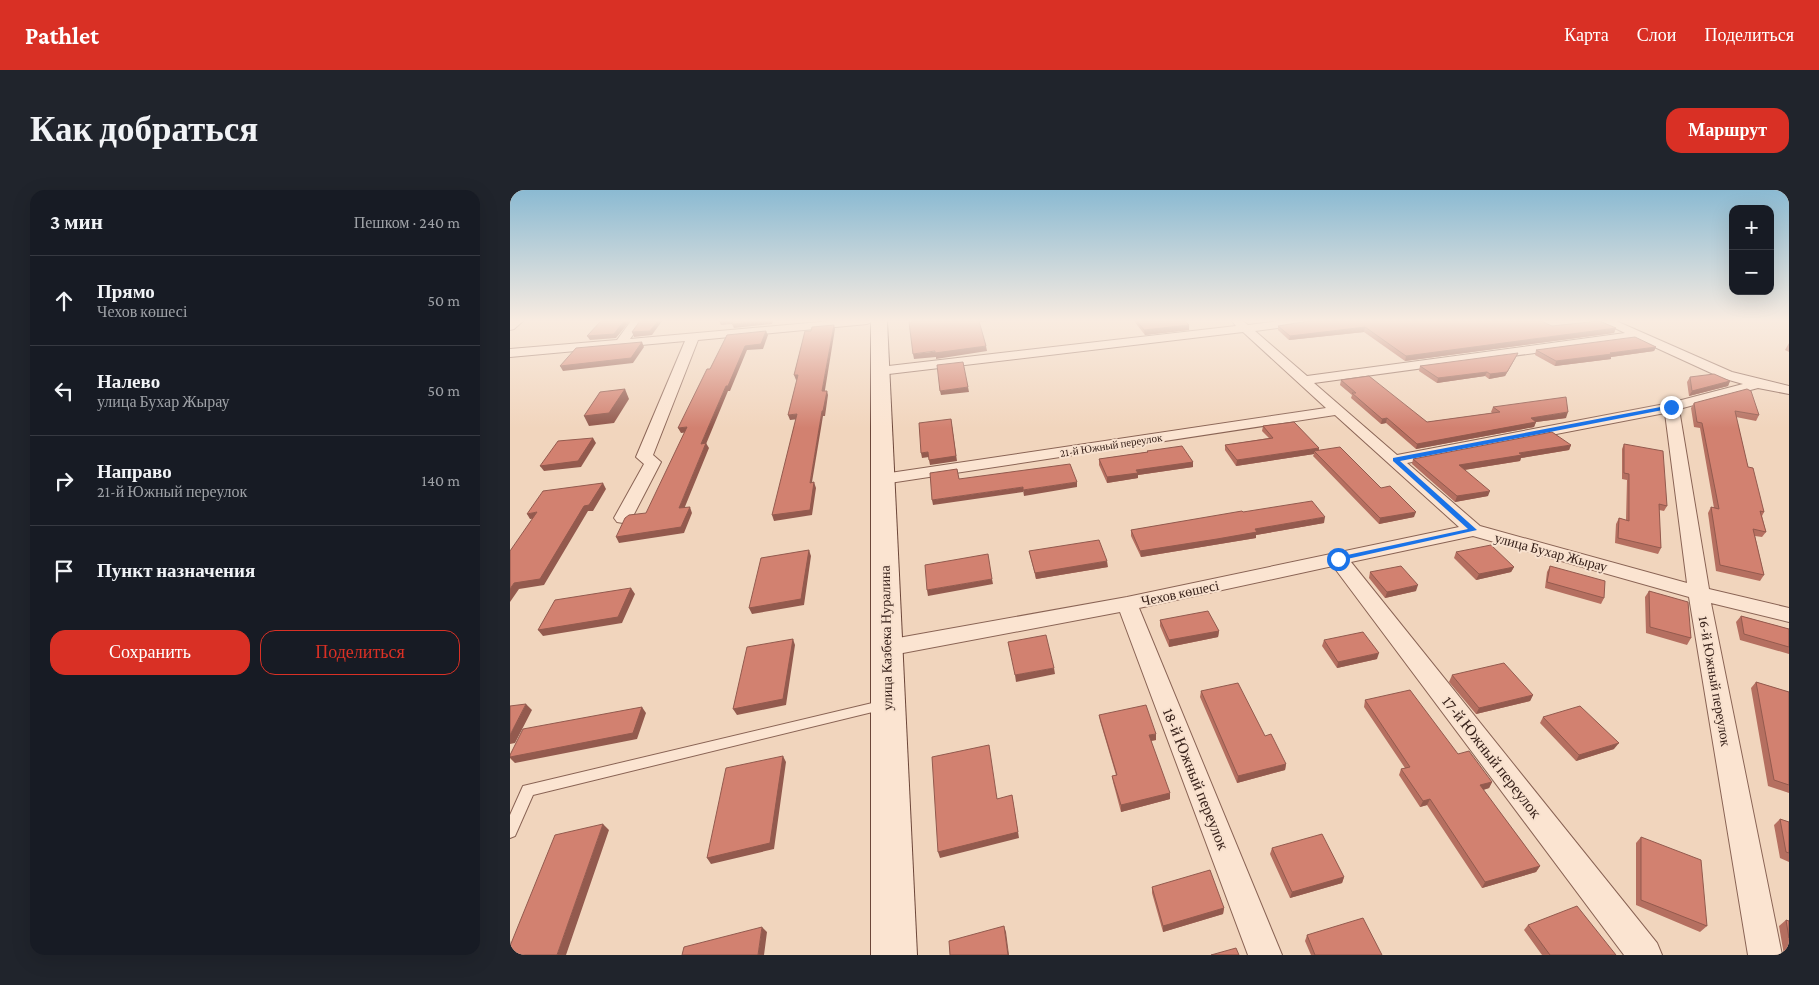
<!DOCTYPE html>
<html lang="ru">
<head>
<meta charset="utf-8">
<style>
	:root { --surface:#171b24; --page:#20242c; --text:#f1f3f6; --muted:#9ea1a6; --line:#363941; --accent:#d93025 }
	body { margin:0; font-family:"Crimson Pro",serif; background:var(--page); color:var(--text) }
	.controls { position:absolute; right:15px; top:15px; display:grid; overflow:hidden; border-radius:10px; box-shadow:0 5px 20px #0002 }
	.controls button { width:45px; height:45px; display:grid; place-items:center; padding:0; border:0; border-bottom:1px solid var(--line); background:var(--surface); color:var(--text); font:25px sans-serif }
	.stop { position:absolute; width:15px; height:15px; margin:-11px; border:4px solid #1a73e8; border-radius:50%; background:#fff }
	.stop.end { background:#1a73e8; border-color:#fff; box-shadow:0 1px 5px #0008 }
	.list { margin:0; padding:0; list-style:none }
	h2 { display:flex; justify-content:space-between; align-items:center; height:65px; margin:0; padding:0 20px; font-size:21px }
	h2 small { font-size:16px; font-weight:400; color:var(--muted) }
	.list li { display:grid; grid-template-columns:32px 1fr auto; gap:15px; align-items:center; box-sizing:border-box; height:90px; padding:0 20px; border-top:1px solid var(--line) }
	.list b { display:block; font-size:19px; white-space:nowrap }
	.list p { margin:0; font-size:16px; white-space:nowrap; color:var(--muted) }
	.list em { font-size:16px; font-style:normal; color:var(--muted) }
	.actions { display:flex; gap:10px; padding:15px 20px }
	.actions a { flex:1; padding:11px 0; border:1px solid var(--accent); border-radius:15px; text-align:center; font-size:18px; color:var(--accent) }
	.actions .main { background:var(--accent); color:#fff }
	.icon { flex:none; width:28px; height:28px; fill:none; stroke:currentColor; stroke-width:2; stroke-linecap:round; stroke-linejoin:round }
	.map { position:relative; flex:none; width:1279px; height:765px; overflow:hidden; border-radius:15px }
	header { display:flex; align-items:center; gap:30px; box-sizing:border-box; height:70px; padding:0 25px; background:var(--accent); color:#fff }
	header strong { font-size:24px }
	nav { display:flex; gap:28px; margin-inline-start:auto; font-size:18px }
	.intro { display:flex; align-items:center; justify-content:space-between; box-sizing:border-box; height:120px; padding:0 30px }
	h1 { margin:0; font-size:35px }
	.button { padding:12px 22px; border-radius:15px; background:var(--accent); color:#fff; font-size:18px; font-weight:700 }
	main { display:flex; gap:30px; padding:0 30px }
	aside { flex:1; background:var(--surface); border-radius:15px; box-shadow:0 5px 20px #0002 }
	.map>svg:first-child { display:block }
</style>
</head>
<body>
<header>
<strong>Pathlet</strong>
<nav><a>Карта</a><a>Слои</a><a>Поделиться</a></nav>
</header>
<div class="intro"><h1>Как добраться</h1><a class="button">Маршрут</a></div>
<main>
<aside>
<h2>3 мин<small>Пешком · 240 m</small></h2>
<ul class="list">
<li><svg class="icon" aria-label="ahead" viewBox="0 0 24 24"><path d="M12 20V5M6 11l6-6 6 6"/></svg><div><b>Прямо</b><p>Чехов көшесі</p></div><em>50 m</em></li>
<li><svg class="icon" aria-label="left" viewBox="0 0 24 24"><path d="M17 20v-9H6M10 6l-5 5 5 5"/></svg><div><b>Налево</b><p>улица Бухар Жырау</p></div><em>50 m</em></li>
<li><svg class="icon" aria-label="right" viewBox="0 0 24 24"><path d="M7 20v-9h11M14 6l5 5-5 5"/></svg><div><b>Направо</b><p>21-й Южный переулок</p></div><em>140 m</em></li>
<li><svg class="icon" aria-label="arrive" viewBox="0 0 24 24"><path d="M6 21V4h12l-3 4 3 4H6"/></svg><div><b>Пункт назначения</b></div></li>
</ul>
<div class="actions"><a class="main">Сохранить</a><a>Поделиться</a></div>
</aside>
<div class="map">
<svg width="1279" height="765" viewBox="0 0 1279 765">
	<rect width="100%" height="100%" fill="#f1d5bd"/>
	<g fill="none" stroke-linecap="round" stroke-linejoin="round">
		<g stroke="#8a6455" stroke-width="2">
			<path id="lane" d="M375 510 379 512 381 515 379 518 23 605 5 646 0 648V625L13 596Z"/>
		</g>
		<g stroke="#8a6455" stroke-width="2">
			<path id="street" d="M0 131H13L4 139 0 140Z
				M121 131H133L120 149 321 131H363L357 134 188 150 143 265 151 272 122 328 119 332 113 333 107 332 104 328 134 274 126 267 175 151 0 167V159L107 150Z
				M722 131H733L738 135 770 131H802L797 134 745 141 797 186 1115 143 1091 131H1106L1222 182 1279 196V204L1248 198 1169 219 1199 399 1279 418V432L1201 413 1272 765H1238L1179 407 963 346 841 372 1147 753 1152 765H1114L823 376 629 418 772 765H738L610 422 377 466 369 464 366 458 369 452 377 450 617 407 949 337 825 225 373 294 367 293 365 289 367 285 373 284 816 218 733 142 370 185 364 181 370 177 726 136ZM1127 149 1212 188 1233 194 1160 213 887 265 804 193ZM1155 223 1177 393 970 336 897 273Z"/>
		</g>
		<g stroke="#6c4639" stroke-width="2">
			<path id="secondary" d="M361 131H377L407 765H361Z"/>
		</g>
		<use href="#lane" fill="#fbe4d1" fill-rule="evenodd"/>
		<use href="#street" fill="#fbe4d1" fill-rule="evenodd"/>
		<use href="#secondary" fill="#fbe4d1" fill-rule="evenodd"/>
	</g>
	<path fill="#b56f60" d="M624 131H675L679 135V140L635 145Z
		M768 136H1042L1106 138 1104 143 895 171 854 142 779 150 768 140Z
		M1279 153V162L1275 160Z
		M1146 157 1144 161 1101 167V169L1045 176 1025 165 1026 160Z
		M1006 167 995 186 979 189 975 186 927 193 909 181 910 176Z
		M1180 187 1220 191 1218 196 1179 206 1177 192Z
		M831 190 917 232 982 223 981 222 983 217 1056 228 1026 232 1024 237 906 259 876 233 871 234 841 208 842 205 830 195Z
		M1184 213 1249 225 1246 231 1226 227 1238 277 1254 322 1252 326 1256 342 1252 347 1245 346 1254 385 1250 391 1206 381 1198 323 1201 317 1204 318 1190 238 1184 237 1181 218Z
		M753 236 809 258V260L871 298 904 327 869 334 803 266 804 264 726 276 715 260V255L759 248 752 241Z
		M1114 254 1157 316 1154 321 1149 320 1151 358 1148 364 1105 353 1106 334 1109 328 1116 330 1117 290 1112 289V259Z
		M1061 255 1059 260 1011 268 1010 271 954 280 978 306 945 312 902 274 903 269Z
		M637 261 683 272V277L628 285V288L597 293 589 275V269L637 262Z
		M733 322 814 333 746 345V348L631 367 621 346V340Z
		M519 361 598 377 526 389Z
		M946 362 1004 377 1001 382 966 390 944 368Z
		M1040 376 1094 408 1091 414 1035 398 1037 382Z
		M860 382 906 401 875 408 859 388Z
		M1139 401 1181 448 1177 455 1136 443 1135 407Z
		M1231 426 1279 439V464L1230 450 1226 432Z
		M650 430 709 441 708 447 659 457 650 436Z
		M814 450 867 469 827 478 812 456Z
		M942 485 1023 505 1020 511 966 524 939 492Z
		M1246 492 1279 502V603L1258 596 1241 498Z
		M691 501 755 546 776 574 775 580 727 593 690 507Z
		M855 510 948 564 982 592 979 598 973 600 1030 676 1026 682 972 698 917 615 910 617 889 585 891 579 895 578 854 517Z
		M589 525 646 550 641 551 660 609 611 622 603 592 602 586 606 585 590 531Z
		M1033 527 1104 559 1066 571 1030 533Z
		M1270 629 1279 632V672L1270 668 1264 635Z
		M1131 647 1197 736 1190 742 1126 715V653Z
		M762 658 834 687 832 693 780 708 760 664Z
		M642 697 714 718 713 724 653 742 642 703Z
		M1276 730 1279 731V765H1274L1269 736Z
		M1018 735 1106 765H1032L1014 740Z
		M797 745 872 765H801L795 751Z"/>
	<path fill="#935a4e" d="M114 131H120L106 148 80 150 77 146Z
		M148 131H152L142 145 124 147 122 142Z
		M209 131H263L262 134 224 138 222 134 211 135Z
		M469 131H487L469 132Z
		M324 135 325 139 314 206 312 201Z
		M679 135V140L635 145 634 140Z
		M855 137 854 142 779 150 780 146Z
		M1106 138 1104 143 895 171 896 166Z
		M256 141 258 145 253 159 237 160 220 201H218L194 259 191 254 216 196 235 156Z
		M132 152 134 157 123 173 53 181 50 176Z
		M476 156 477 161 426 169V167L404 169 403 164Z
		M1146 157 1144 161 1101 167V169L1045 176 1046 171 1100 163Z
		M1008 163 1006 167 995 186 979 189 980 184Z
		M977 182 975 186 927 193 928 188Z
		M284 185H288L290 189 286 190Z
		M1220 191 1218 196 1179 206 1182 201Z
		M458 197 459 202 431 205 430 201Z
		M115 199 119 209 104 233 79 236 74 226Z
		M317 201 318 205 315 226H313L301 298 300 293 312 221Z
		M1058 222 1056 228 1026 232 1024 237 906 259 907 254 1021 228Z
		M287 224 289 229 280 230 278 225Z
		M877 228 876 233 871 234 872 229Z
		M441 229 447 271 420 275 419 270Z
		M177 237 180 242 171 243 168 238Z
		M83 248 86 253 71 277 34 281 30 276Z
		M196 253 199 258 172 324 169 318Z
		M1061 255 1059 260 1011 268 1010 271 947 281 949 275 1009 263Z
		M809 258 808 263 804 261V264L726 276 727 270Z
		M418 262 419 267 412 268 411 263Z
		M683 272V277L628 285V288L597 293V287L626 280Z
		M304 292 306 298 302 325 264 331 262 325Z
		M567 292V297L514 306 513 300Z
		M93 293 96 299 83 321H78L34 395 9 399 0 412V399L4 393 74 316Z
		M513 297V302L423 315 422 310Z
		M980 301 978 306 945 312 947 306Z
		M180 317 182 323 174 343 109 353 106 347Z
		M27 322 31 328 20 329 17 324Z
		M906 322 904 327 869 334 870 328Z
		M815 327 814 333 746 345V348L631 367 630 361 745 339Z
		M299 360 301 366 294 415 242 424 239 418Z
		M597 371 598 377 526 389 525 383Z
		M1004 377 1001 382 966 390 969 384Z
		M482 389 483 394 418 406 417 400Z
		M908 395 906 401 875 408 877 402Z
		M121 398 125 404 112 433 33 446 28 440Z
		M709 441 708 447 659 457V450Z
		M283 449 285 455 276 515 227 525 223 519Z
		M869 463 867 469 827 478 828 472Z
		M544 478 545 484 506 492 505 485Z
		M1023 505 1020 511 966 524 969 518Z
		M16 514 22 520 5 553 0 554V545Z
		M132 517 136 523 127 549 5 573 0 568V567Z
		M646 544V550L639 551V545Z
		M1109 553 1104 559 1066 571 1069 565Z
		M273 566 276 572 264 659 201 674 197 668Z
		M776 574 775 580 727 593 728 586Z
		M982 592 979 598 967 602 970 595Z
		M660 603V609L611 622V615Z
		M502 605 509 648 430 668 428 662Z
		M920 609 917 615 910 617 913 611Z
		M93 634 99 640 56 765H47Z
		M1030 676 1026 682 972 698 975 692Z
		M834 687 832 693 780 708 782 702Z
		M714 718 713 724 653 742V736Z
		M494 736 496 742 499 765H498Z
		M252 737 257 742 254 765H248Z"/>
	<path fill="#d28170" stroke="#935a4e" d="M91 131H114L104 144 77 146Z
		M130 131H148L140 141 122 142Z
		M223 131H253L222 134Z
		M413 131H469L476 156 425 163V161L403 164 399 132Z
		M627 131H675L679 135 634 140Z
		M799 131H1031L1042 136 1089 131 1106 138 896 166 855 137 780 146 768 136Z
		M324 135 312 201H317L313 221H312L300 293 304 292 300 320 262 325 287 224 278 225 288 185H284L295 141H301L302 137Z
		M256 141 251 154 235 156 218 196H216L191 254 196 253 169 318 180 317 171 337 106 347 115 328 119 325 136 323 177 237 168 238 197 179H200L217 145Z
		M1125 147 1146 157 1100 163 1102 164 1046 171 1026 160Z
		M132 152 121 168 50 176 66 158Z
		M1008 163 997 182 980 184 977 182 928 188 910 176Z
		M453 172 458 197 430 201 427 175Z
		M1204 184 1220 191 1182 201 1180 187Z
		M859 186 917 232 990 222 983 217 1056 207 1058 222 1021 228 1026 232 907 254 877 228 872 229 842 203H846L831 190Z
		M115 199 99 223 74 226 90 202Z
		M1237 199 1241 201 1249 225 1225 221 1238 277 1243 278 1254 322 1250 321 1256 342 1243 339 1254 385 1210 375 1201 317 1209 319 1192 233 1187 232 1184 213Z
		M441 229 446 266 419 270 418 262 411 263 409 233Z
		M784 232 809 258 727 270 715 255 763 248 753 236Z
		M1042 242 1061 255 1009 263 1012 265 949 275 980 301 947 306 903 269Z
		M83 248 68 271 30 276 48 251Z
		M1114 254 1153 261 1157 316 1149 314 1151 358 1108 348 1109 328 1119 331V284L1114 283Z
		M672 256 683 272 626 280 628 283 597 287 589 269 638 262 637 261Z
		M830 257 871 298 880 296 906 322 870 328 804 261Z
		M560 274 567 292 513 300V297L422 310 420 283 447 279 449 289Z
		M93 293 79 315 74 316 30 389 4 393 0 399V361L27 322 17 324 33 301Z
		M802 311 815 327 745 339 747 342 707 349 630 361 621 340 732 321 733 322Z
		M589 350 597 371 525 383 519 361Z
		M981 355 1004 377 969 384 946 362Z
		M299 360 291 409 239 418 251 368Z
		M478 364 482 389 417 400 415 375Z
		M891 376 908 395 877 402 860 382Z
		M1040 376 1095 391 1094 408 1037 392Z
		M121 398 108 427 28 440 45 410Z
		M1139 401 1178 412 1181 448 1140 437Z
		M698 421 709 441 659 450 650 430Z
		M1231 426 1279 439V457L1234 444Z
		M853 442 869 463 828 472 814 450Z
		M536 445 544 478 505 485 498 452Z
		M283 449 273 509 223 519 237 457Z
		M994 473 1023 505 969 518 942 485Z
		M1246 492 1279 502V595L1264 590Z
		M728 493 755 546 761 544 776 574 728 586 691 501Z
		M900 500 948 564 959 561 982 592 970 595 1030 676 975 692 920 609 913 611 891 579 900 577 855 510Z
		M16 514 0 545V516Z
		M636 515 646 544 639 545 660 603 611 615 602 586 607 585 589 525Z
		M1070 516 1109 553 1069 565 1033 527Z
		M132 517 123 543 0 567V565L13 539Z
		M479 555 487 609 502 605 508 642 428 662 422 567Z
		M273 566 260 653 197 668 216 578Z
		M1270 629 1279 632V663L1276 662Z
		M93 634 47 765H0V756L45 645Z
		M812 644 834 687 782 702 762 658Z
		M1131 647 1191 670 1197 736 1131 710Z
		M700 680 714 718 653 736 642 697Z
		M1067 716 1106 765H1040L1018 735Z
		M853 728 872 765H805L797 745Z
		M1276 730 1279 731V748Z
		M494 736 498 765H440L439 751Z
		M252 737 248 765H172L174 757Z
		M726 758 729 765H701Z"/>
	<linearGradient id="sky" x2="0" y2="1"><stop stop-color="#8bbad2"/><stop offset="0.55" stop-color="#f9ece1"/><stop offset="1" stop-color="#f9ece1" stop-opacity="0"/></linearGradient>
	<rect width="1279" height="238" fill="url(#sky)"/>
	<path fill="#1a73e8" d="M1161 215 1163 218 890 271 967 340 828 371 824 369 828 367 958 339 883 271V268Z"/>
	<g text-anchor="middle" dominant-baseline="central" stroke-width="4" stroke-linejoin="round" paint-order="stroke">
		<g font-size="11" fill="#38221b" stroke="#f8e1ce">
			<text transform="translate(601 255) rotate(-9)">21-й Южный переулок</text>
		</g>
		<g font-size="14" fill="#38221b" stroke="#f8e1ce">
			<text transform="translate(1041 362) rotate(15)">улица Бухар Жырау</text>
			<text transform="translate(670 403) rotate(-12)">Чехов көшесі</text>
			<text transform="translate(376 448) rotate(-91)">улица Казбека Нуралина</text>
			<text transform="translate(1205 491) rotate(80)">16-й Южный переулок</text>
		</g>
		<g font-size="16" fill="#38221b" stroke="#f8e1ce">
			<text transform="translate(982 567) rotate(52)">17-й Южный переулок</text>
			<text transform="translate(686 589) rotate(68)">18-й Южный переулок</text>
		</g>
	</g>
</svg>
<div class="controls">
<button>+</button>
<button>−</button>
</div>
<div class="stop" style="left:828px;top:369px"></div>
<div class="stop end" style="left:1161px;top:217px"></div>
</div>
</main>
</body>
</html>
